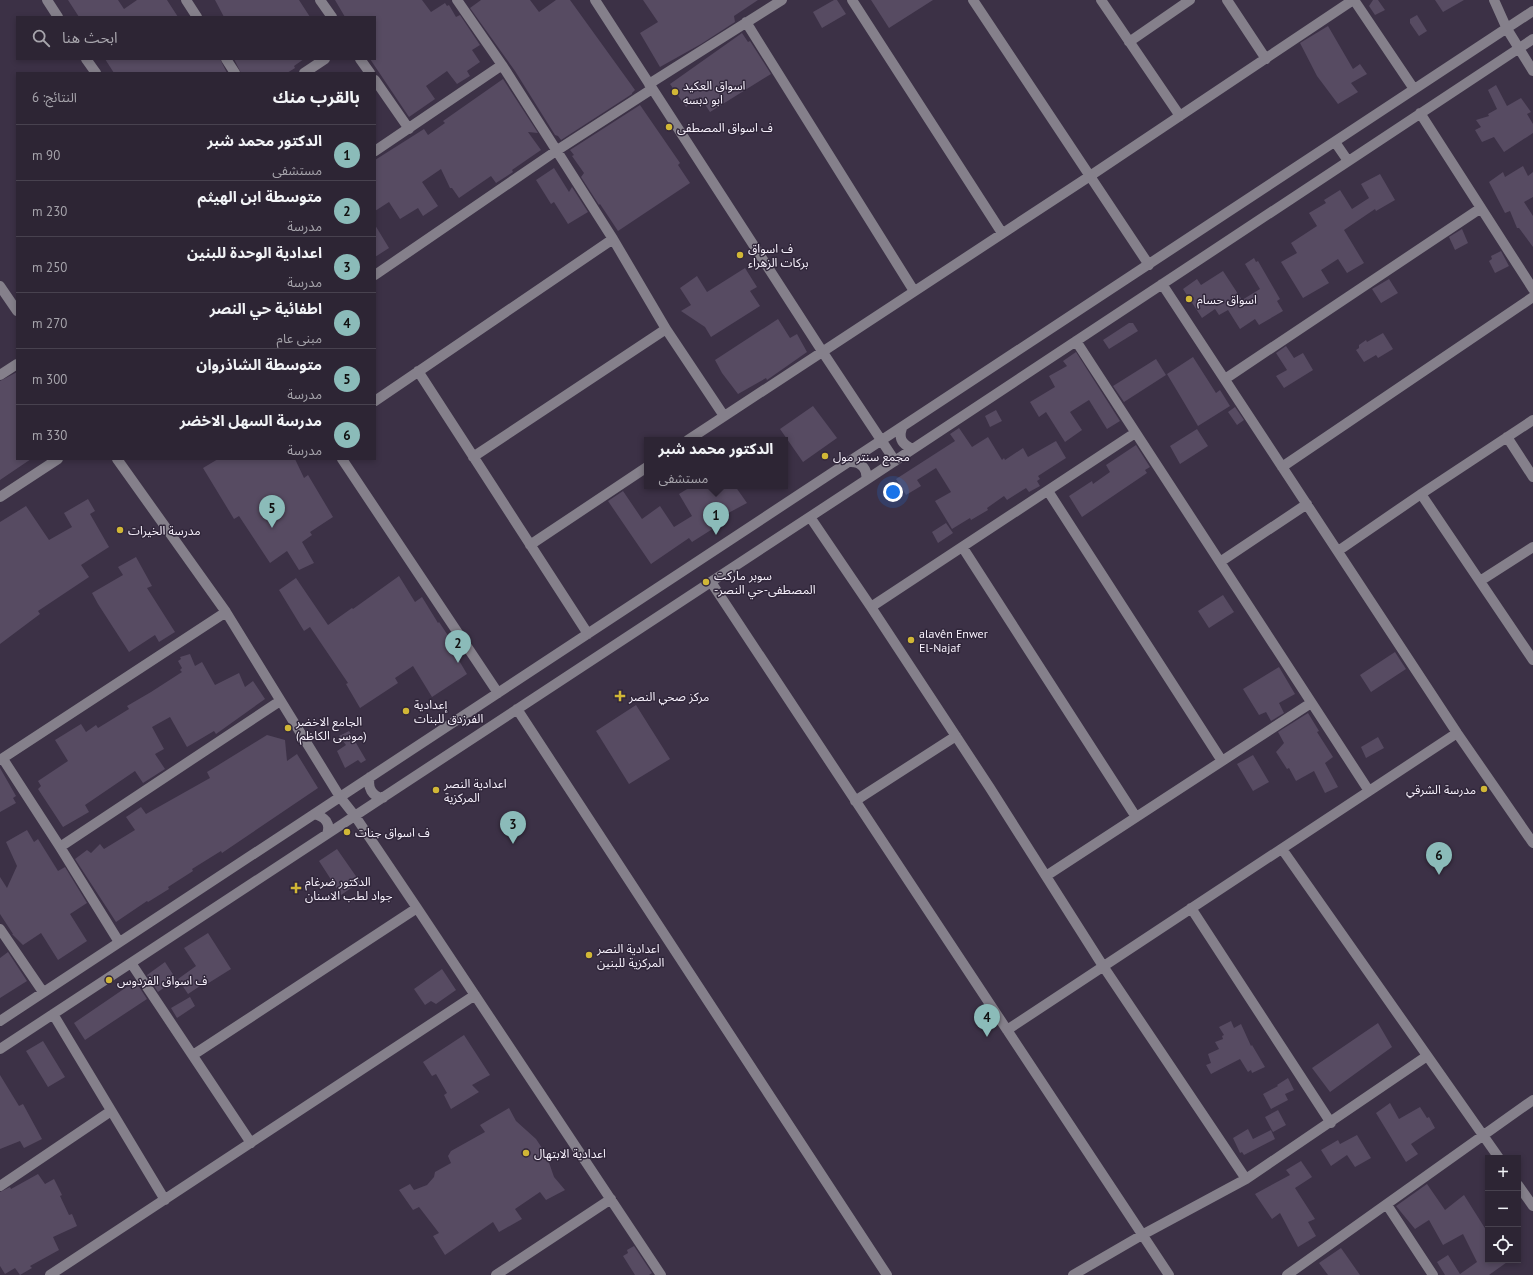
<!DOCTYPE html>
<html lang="ar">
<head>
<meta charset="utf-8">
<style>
	:root { --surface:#2d2534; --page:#393140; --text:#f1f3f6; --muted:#a7a5ac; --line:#48424f; --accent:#8bbbb9 }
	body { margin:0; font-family:"PT Sans","Noto Sans Arabic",sans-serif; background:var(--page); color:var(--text); direction:rtl }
	.controls { position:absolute; right:12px; bottom:12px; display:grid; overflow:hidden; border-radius:0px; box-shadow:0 2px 6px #0003 }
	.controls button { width:36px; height:36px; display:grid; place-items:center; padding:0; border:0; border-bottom:1px solid var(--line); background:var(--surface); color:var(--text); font:20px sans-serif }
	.you { position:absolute; left:893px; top:492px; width:14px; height:14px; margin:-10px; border:3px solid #fff; border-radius:50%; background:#1a73e8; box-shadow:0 0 0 6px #1a73e833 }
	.badge { display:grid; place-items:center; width:26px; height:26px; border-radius:50%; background:var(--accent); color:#111; font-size:13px; font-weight:700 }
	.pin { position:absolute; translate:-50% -33px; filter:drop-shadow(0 1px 2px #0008) }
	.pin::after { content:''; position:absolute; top:21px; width:14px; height:12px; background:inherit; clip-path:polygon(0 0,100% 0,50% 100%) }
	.popup { position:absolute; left:644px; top:437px; width:144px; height:52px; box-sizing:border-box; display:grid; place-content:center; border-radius:0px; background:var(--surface); filter:drop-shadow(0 1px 3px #0005); font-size:13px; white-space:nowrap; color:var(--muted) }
	.popup b { font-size:15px; color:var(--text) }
	.popup::after { content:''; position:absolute; left:50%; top:100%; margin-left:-8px; border:8px solid transparent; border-top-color:var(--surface) }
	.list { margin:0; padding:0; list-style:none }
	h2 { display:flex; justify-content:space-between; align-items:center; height:52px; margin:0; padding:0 16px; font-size:17px }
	h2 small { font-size:13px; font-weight:400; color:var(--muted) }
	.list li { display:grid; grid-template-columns:26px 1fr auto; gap:12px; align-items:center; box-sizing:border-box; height:56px; padding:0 16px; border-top:1px solid var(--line) }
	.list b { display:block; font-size:15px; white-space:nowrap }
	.list p { margin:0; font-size:13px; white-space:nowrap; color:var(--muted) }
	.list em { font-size:13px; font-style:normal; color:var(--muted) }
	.icon { flex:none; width:22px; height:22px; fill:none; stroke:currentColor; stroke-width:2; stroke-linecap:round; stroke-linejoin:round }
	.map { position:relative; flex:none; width:1533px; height:1275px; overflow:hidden; direction:ltr }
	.search { position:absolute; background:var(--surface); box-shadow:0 2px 6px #0003; left:16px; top:16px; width:360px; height:44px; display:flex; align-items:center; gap:10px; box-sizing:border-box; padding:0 14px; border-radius:0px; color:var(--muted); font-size:15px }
	.panel { position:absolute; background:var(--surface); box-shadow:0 2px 6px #0003; left:16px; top:72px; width:360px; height:388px; border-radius:0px; direction:rtl }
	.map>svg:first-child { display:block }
</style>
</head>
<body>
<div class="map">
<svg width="1533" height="1275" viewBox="0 0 1533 1275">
	<rect width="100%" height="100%" fill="#3c3146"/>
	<path fill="#574b62" d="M68 0H118L124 9 137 0H167L178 17H79Z
		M215 0H299L310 17H224Z
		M335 0H422L431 12 445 3 447 6 449 5 456 17 460 15 480 45 472 50 480 62 467 71 470 76 457 84 447 71 426 86 435 99 409 117 370 59H375V17H345Z
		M481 0H530L539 12 556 0H570L635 90 632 93V94L561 140 558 136 555 135 515 71 470 8Z
		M643 0H758L734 16 735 22 701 44 660 67 640 33 658 22Z
		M834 0H837L846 14 822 28 813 12Z
		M871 0H933L889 28Z
		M1373 0H1378L1385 10 1375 15 1369 6Z
		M1435 0H1464L1443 12Z
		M1417 15 1427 31 1419 36 1410 23V19Z
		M1328 26 1353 69 1360 64 1367 74 1351 83 1358 92 1338 104 1317 76 1300 43Z
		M742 33 748 42 750 41 771 74 710 112 700 97 686 107 670 84Z
		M105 59H220L227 73H114Z
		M234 59H304L294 66 295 68 287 73H241Z
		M503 79 538 133 528 132 541 150 512 170 513 172 496 183 491 176 459 198 452 188H450L441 169 422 182 438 206 423 216 418 208 400 219 389 202 375 211V160L424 129 428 135 445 123 443 121Z
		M1496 85 1507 106 1521 98 1531 112 1527 114 1533 124V133L1504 152 1494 137 1482 142 1475 130 1481 127 1476 120 1489 116 1488 114 1497 109 1488 90Z
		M640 105 680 163 678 165 690 183 618 231 600 204 599 205 581 177 584 173 572 156 574 155 570 150Z
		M1523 166 1528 176 1533 172V197L1524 202 1533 216V247L1519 228H1517L1510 211 1505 213 1489 182 1503 172 1505 177Z
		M554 168 569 192 572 187 588 212 568 224 554 202 551 204 536 180Z
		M1380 174 1395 200 1376 211 1375 209 1344 230 1364 263 1347 273 1338 259 1321 270 1329 283 1303 298 1281 262 1297 253 1291 243 1317 226 1309 213 1326 203 1324 200 1340 190 1352 209 1369 198 1361 184Z
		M375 225 389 248 375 257Z
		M1462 229 1468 243 1455 250 1449 237Z
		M1501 251 1509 266 1495 273 1489 261 1492 259 1491 256Z
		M1254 258 1256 262 1258 261 1280 299 1277 301 1283 311 1259 325 1255 319 1240 329 1228 310 1219 315 1215 309 1202 318 1183 289 1197 279 1201 285 1223 271 1242 300 1260 289 1245 264Z
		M745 268 757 287 750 291 760 306 711 337 705 327 681 311 691 305 680 288 697 276 707 292Z
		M1389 279 1398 293 1381 303 1372 289Z
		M778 319 790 338 797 334 807 352 767 380 766 378 738 394 722 373 715 360Z
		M1129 323H1133L1138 331 1109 349 1103 340Z
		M1383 333 1393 349 1378 358 1376 355 1364 362 1356 350 1359 348V345L1366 340 1367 342Z
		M1286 346 1294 358 1303 353 1313 370 1284 388 1276 376 1287 370 1276 353Z
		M1076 352 1120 421 1107 429 1089 400 1070 412 1082 430 1065 442 1046 412 1039 417 1030 402 1055 387 1049 376 1067 366 1063 361Z
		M1193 357 1216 393 1220 390 1230 406 1198 426 1167 374Z
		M1156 359 1166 375 1124 402 1113 386Z
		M17 372V459H31L0 480V381Z
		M813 406 837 438 803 462 780 429Z
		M1235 407 1244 420 1237 425 1228 412Z
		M996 410 1002 421 990 427 985 416Z
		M959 428 972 447 988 437 1002 460 1004 458 1005 460 1023 448 1028 457 1056 441 1066 458 1038 476 1040 479 1037 481 1040 486 1029 492 1026 488 1007 500 1004 496 987 508 988 510 971 520 970 518 952 529 935 501 951 492 936 468 917 480 921 486 906 495 896 479 955 441 950 434Z
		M1197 429 1208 446 1180 464 1170 446Z
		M1136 445 1150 467 1145 470 1147 473 1082 517 1069 496 1092 481 1093 484 1110 472 1106 465Z
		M218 459H295L304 478 308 475 333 517 310 532 312 535 302 542 314 563 299 570 287 551 270 563 239 516 234 519 203 468Z
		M692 486H735L747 503 719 518 722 523 692 542 689 538 651 564 608 501 623 491 642 519 660 506 674 527 692 516 679 494Z
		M88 499 95 511 90 514 109 547 81 565 89 577 38 611 40 614 0 644V522L26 506 49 540 72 527 64 513Z
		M946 523 953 533 938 543 932 532Z
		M136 557 152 586 147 588 175 632 159 642 155 635 129 652 98 604 92 593 123 575 118 567Z
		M399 576 415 602 422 597 438 623 439 622 451 640 448 642 467 674 432 697 413 666 395 678 398 683 360 708 346 684 348 683 310 627 304 631 279 590 296 578 328 625 352 608 353 609Z
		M1223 595 1234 612 1209 628 1198 611Z
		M1395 652 1406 669 1371 692 1360 675Z
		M190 654 195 666 202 662 215 685 239 673 245 687 253 681 265 699 216 734 214 731 187 747 170 717 152 727 164 749 155 754 165 769 143 783 135 771 85 805 89 812 63 827 38 789 41 786 38 781 68 761 55 740 81 724 86 732 96 725 98 728 129 709 127 706 151 692 182 672 180 670 182 668 178 661 181 659 180 657Z
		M1279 667 1295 694 1279 703 1284 713 1271 721 1266 712 1259 715 1243 689Z
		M636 705 670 759 629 784 596 731Z
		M1308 713 1319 731 1317 732 1333 757 1325 763 1338 787 1325 793 1314 771 1296 781 1289 768 1287 769 1276 752 1284 743 1278 732Z
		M349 731 366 760 361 763 358 760 345 768 337 751 346 745 339 736Z
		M267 735 285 740 287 761 297 754 318 788 222 853 221 851 192 869 193 871 168 887 169 889 148 902 147 901 116 922 75 859 87 850 91 853 100 844 104 849 135 830 126 817 141 807 146 814 210 778 207 772Z
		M1378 737 1384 748 1366 758 1361 747Z
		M1253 755 1269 782 1253 791 1237 764Z
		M0 768 16 796 13 798 16 803 0 812Z
		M27 830 34 842 38 839 58 871 65 867 87 903 70 914 87 941 58 960 41 933 23 945 12 934H13L0 914V877L7 888 17 866 6 842Z
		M337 849 360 882 341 895 319 861Z
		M208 933 231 969 207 984 206 982 188 994 178 979 196 966 184 948Z
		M8 952 27 981 0 998V958Z
		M165 962 176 979 158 992 147 975Z
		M442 969 456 990 436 1004 431 1001 425 1005 414 989Z
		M134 982H136L147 999 85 1040 74 1023Z
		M190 997 195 1006 177 1018 171 1008Z
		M1231 1021 1234 1028 1241 1024 1251 1046 1252 1045 1265 1067 1252 1073 1251 1070 1248 1072 1240 1059 1211 1074 1206 1065 1211 1063 1208 1054 1219 1049 1215 1042 1223 1039 1222 1036 1224 1035 1219 1027Z
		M1378 1023 1392 1047 1330 1092 1312 1068Z
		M464 1035 490 1075 472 1085 479 1092 451 1109 444 1095 447 1093 436 1074 432 1076 423 1062Z
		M43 1041 65 1077 48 1087 26 1051Z
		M0 1075 19 1106 23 1104 42 1139 24 1148 20 1141 0 1149Z
		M1288 1078 1294 1090 1285 1094 1288 1100 1271 1109 1263 1094 1278 1086 1277 1085Z
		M1390 1103 1399 1119 1420 1107 1427 1118 1429 1117 1435 1128 1411 1144 1418 1154 1406 1162 1376 1113Z
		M509 1108 516 1121 536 1139 546 1154 554 1177 565 1190 546 1200 540 1192 515 1209 522 1219 499 1232 493 1222 445 1255 433 1236 439 1233 419 1207 413 1210 399 1190 410 1184 414 1190 427 1185 434 1177 435 1172 451 1163 448 1156 451 1151 485 1132 480 1125Z
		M1278 1110 1286 1125 1273 1132 1265 1117Z
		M1248 1129 1253 1139 1271 1130 1275 1139 1244 1155 1242 1152 1240 1153 1233 1138Z
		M1357 1135 1371 1158 1355 1167 1347 1155 1331 1166 1321 1150 1338 1140 1340 1144Z
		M1301 1161 1312 1177 1295 1188 1315 1219 1308 1222 1316 1236 1298 1247 1280 1213 1272 1219 1255 1194 1290 1175 1286 1170Z
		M38 1174 45 1184 54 1179 62 1195 60 1196 69 1215 72 1214 77 1226 53 1237 59 1250 30 1266 32 1268 20 1275 15 1268 5 1274 0 1266V1192L10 1187 11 1189Z
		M1427 1184 1445 1210 1464 1195 1488 1233V1260H1510L1489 1275H1445L1437 1262 1448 1255 1460 1274 1477 1262 1463 1234 1443 1245 1429 1220 1415 1229 1396 1206Z
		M634 1246 652 1273 649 1275H635L623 1256 628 1253 627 1250Z
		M1341 1248 1360 1275H1328L1319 1263Z"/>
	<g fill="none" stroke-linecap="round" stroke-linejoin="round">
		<path stroke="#85808b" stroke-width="10" d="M47 0 58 17
			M186 0 197 17
			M320 0 332 17
			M457 0 502 65 613 239 666 329 724 416
			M595 0 822 351 895 461
			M852 0 1002 233
			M973 0 1149 265
			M1101 0 1180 116
			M1227 0 1266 59
			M1354 0 1414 89
			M1494 0 1507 29 1533 71
			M746 22 914 291
			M1129 42 1190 0
			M86 59 96 73
			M226 59 235 73
			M360 59 370 73
			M304 73 325 59
			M375 80 409 129
			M649 84 782 0
			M1420 113 1533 289
			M1335 142 1348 161
			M375 151 502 65
			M375 275 556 151 652 89
			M1162 284 1457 733 1533 843
			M0 286 17 311
			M1076 341 1369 791
			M418 371 588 634
			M0 375 17 364
			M1225 379 1481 208
			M375 401 613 239
			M902 428C898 439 903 445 913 449
			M1507 437 1533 477
			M688 440 1090 176 1353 0
			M473 457 666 329
			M117 459 226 612 340 797 355 816 417 908 661 1275
			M342 459 498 693
			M851 462C862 462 868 470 866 480
			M1282 467 1533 297
			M1048 491 1222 761
			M1421 494 1533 660
			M0 497 58 459
			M810 517 871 607 990 788 1103 966 1246 1179
			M530 545 647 467
			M963 548 1136 817
			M1338 551 1421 494 1533 420
			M1220 562 1307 504
			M1480 581 1533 547
			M711 582 1169 1275
			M871 607 1135 433
			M517 709 887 1275
			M3 759 60 847 119 942
			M0 760 226 612
			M370 777C367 787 372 797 383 798
			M855 801 956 736
			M314 814C325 817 331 823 327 834
			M60 847 280 701
			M1282 849 1499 1158
			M1046 876 1311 703
			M1191 908 1331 1123
			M0 929 43 992
			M131 963 251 1143
			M53 1014 165 1200
			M0 1021 1533 11
			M1007 1030 1457 733
			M0 1049 866 480 1533 39
			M193 1055 417 908
			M1518 1185 1533 1206
			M0 1186 111 1111
			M1387 1205 1433 1275
			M50 1275 475 995
			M496 1275 611 1199
			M1073 1275 1142 1235 1246 1179 1427 1056
			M1287 1275 1533 1100"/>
	</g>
	<g fill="#d1b736" stroke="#31273b" stroke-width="1.5">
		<circle cx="675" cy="92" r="4"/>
		<circle cx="669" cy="127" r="4"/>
		<circle cx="740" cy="255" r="4"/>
		<circle cx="1189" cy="299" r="4"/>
		<circle cx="825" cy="456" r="4"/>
		<circle cx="120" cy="530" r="4"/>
		<circle cx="706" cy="582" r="4"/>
		<circle cx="911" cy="640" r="4"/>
		<path d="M618 690h4v4h4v4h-4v4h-4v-4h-4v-4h4z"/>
		<circle cx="406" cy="711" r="4"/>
		<circle cx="288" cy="728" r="4"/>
		<circle cx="1484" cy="789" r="4"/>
		<circle cx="436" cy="790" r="4"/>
		<circle cx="347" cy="832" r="4"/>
		<path d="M294 882h4v4h4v4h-4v4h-4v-4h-4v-4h4z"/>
		<circle cx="589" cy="955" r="4"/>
		<circle cx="109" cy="980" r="4"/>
		<circle cx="526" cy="1153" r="4"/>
	</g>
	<g text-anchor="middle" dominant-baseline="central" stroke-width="3" stroke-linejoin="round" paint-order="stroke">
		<g font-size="12" fill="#f8f2fd" stroke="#31273b" text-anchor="start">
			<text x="683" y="85">اسواق العكيد<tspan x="683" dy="14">ابو دبسه</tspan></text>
			<text x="677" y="127">ف اسواق المصطفى</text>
			<text x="748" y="248">ف اسواق<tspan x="748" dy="14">بركات الزهراء</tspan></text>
			<text x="1197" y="299">اسواق حسام</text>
			<text x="833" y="456">مجمع سنتر مول</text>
			<text x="128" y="530">مدرسة الخيرات</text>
			<text x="714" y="575">سوبر ماركت<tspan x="714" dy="14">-المصطفى-حي النصر</tspan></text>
			<text x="919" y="633">alavên Enwer<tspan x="919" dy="14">El-Najaf</tspan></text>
			<text x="629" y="696">مركز صحي النصر</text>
			<text x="414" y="704">إعدادية<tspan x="414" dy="14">الفرزدق للبنات</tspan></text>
			<text x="296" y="721">الجامع الاخضر<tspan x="296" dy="14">(موسى الكاظم)</tspan></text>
			<text x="444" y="783">اعدادية النصر<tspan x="444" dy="14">المركزية</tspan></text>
			<text x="1476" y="789" text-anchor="end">مدرسة الشرقي</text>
			<text x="355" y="832">ف اسواق جنات</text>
			<text x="305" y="881">الدكتور ضرغام<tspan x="305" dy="14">جواد لطب الاسنان</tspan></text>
			<text x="597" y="948">اعدادية النصر<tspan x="597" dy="14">المركزية للبنين</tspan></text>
			<text x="117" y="980">ف اسواق الفردوس</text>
			<text x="534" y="1153">اعدادية الابتهال</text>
		</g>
	</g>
</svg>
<div class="controls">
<button>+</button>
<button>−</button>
<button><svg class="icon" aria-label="locate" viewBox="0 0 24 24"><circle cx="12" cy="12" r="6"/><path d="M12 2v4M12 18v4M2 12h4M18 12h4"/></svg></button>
</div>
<div class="you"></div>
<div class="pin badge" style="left:716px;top:535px">1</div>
<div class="popup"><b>الدكتور محمد شبر</b>مستشفى</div>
<div class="pin badge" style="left:458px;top:663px">2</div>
<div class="pin badge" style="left:513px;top:844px">3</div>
<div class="pin badge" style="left:987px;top:1037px">4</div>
<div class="pin badge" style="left:272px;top:528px">5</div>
<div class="pin badge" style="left:1439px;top:875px">6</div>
<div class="search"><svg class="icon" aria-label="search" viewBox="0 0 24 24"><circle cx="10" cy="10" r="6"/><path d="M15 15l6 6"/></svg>ابحث هنا</div>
<section class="panel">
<h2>بالقرب منك<small>النتائج: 6</small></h2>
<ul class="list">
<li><span class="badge">1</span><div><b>الدكتور محمد شبر</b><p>مستشفى</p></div><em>90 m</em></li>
<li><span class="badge">2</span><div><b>متوسطة ابن الهيثم</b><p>مدرسة</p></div><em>230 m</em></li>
<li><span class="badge">3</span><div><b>اعدادية الوحدة للبنين</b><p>مدرسة</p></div><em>250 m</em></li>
<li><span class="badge">4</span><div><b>اطفائية حي النصر</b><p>مبنى عام</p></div><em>270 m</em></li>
<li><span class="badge">5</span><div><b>متوسطة الشاذروان</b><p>مدرسة</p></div><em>300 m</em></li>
<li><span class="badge">6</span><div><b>مدرسة السهل الاخضر</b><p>مدرسة</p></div><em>330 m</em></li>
</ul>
</section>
</div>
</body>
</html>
